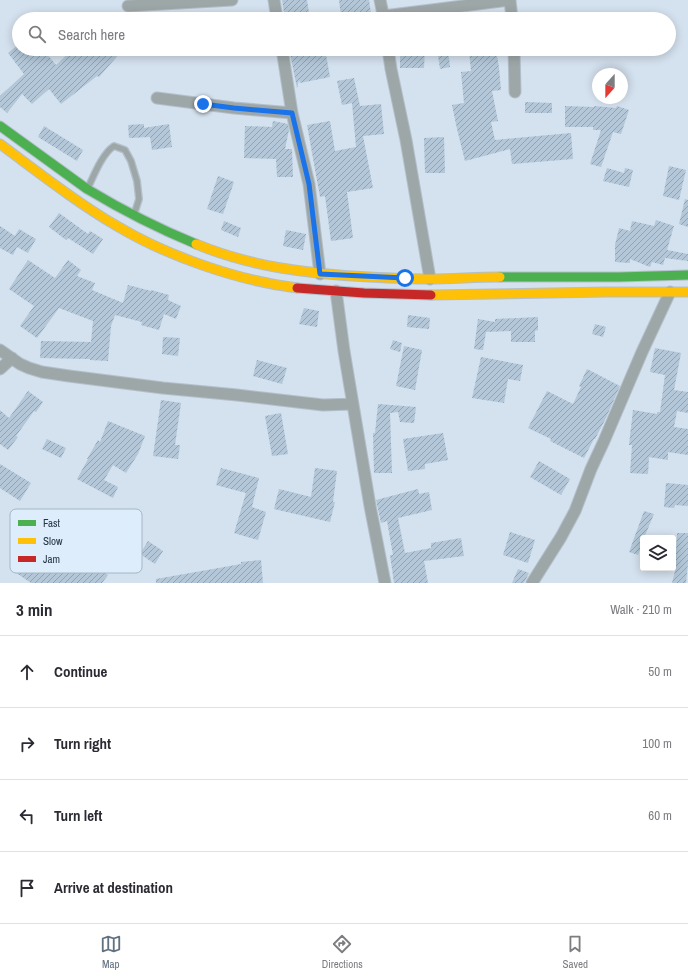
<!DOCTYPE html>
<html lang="en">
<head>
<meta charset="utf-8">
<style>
	:root { --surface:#fff; --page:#f7f7f7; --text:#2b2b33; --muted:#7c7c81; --line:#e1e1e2; --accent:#627180 }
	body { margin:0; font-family:"Archivo Narrow",sans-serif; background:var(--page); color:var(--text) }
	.controls { position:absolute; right:12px; bottom:12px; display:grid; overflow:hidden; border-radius:4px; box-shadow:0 2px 10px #0003 }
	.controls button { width:36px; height:36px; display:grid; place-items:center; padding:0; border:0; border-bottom:1px solid var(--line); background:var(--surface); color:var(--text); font:20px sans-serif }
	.compass { position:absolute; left:592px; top:68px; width:36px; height:36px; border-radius:50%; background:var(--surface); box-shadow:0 2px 10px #0003; rotate:201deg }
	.stop { position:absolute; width:12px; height:12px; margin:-9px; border:3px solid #1a73e8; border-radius:50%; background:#fff }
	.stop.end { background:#1a73e8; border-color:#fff; box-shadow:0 1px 4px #0008 }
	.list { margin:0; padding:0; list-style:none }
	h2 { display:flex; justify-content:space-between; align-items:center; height:52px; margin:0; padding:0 16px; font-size:17px }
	h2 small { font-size:13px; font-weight:400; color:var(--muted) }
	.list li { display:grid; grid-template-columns:26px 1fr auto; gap:12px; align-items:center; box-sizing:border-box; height:72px; padding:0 16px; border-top:1px solid var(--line) }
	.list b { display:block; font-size:15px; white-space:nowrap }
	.list em { font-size:13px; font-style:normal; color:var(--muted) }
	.icon { flex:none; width:22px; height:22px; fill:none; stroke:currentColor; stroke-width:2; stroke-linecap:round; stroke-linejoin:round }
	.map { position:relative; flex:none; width:688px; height:583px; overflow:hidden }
	.search { position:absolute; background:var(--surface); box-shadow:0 2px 10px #0003; left:12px; right:12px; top:12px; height:44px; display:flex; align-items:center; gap:10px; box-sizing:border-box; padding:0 14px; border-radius:22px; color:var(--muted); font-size:15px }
	.sheet { height:340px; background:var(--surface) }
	nav { display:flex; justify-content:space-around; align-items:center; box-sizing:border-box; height:56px; border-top:1px solid var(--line); background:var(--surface); font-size:11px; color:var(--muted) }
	nav a { display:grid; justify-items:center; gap:2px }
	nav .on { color:var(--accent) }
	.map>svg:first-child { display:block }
</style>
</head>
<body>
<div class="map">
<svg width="688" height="583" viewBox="0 0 688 583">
	<defs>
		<pattern id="building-hatch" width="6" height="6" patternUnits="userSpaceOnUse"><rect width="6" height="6" fill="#b3c7d8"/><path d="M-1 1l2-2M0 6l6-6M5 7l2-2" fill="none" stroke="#91a2b1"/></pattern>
	</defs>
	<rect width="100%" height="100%" fill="#d4e1ee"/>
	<path fill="url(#building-hatch)" d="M282 0H307L310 19H285Z
		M339 0H369L371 14 341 17Z
		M19 44V49H43L56 65 73 49H115L120 53 99 77 97 76 61 104 49 89 32 104 22 94 7 113 0 107V96L24 74 8 53Z
		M289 49H325L330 77 300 83 299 80 297 88Z
		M400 49H425L424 68H400Z
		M437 49H448L450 67 440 69Z
		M483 49H496L499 68 501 90 492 91 498 121 491 122 495 140 571 133 573 159 512 164 510 149 465 161 457 129 452 105 464 103 461 72 471 71 469 51Z
		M354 78 360 106 381 104 384 134 363 136 373 188 347 192 353 238 331 241 325 196 320 197 307 125 330 121 335 151 356 147 352 103 342 105 337 81Z
		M525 102 552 103V113H525Z
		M565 106 594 107V106L616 108 617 106 629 110 621 134 613 132 601 167 590 164 601 130H593V127H565Z
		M273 121 288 124 289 130 285 149H292L293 177H277L276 159 244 158 245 126 272 127Z
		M144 124V128L169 124 172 147 152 150 150 137 129 138 128 125Z
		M44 126 83 150 77 161 38 137Z
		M444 137 445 173H425L424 138Z
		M669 166 686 170 679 200 663 196Z
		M607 168 624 173 625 168 633 170 629 187 603 181Z
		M218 176 234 182 223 214 207 209Z
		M685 199 688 200V227L679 224Z
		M59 213 88 234 90 231 103 239 93 254 68 238 66 240 49 227Z
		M656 220 674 226 667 250 688 254V261L665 258 663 265 652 262 650 267 630 259V263L615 262V245L619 228 630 231 632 221 654 226Z
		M224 221 241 228 238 237 221 230Z
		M0 226 15 236 19 229 36 239 28 253 17 247 13 255 0 248Z
		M286 230 306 234 303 250 283 246Z
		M28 260 55 278 68 260 81 270 77 276 95 283 92 290 123 303 128 285 151 291V290L169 295 168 300 181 306 176 319 164 314 159 330 141 325 142 322 115 315 111 326 108 361 90 360V359L40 358 41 341 91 342 93 321 59 308 37 338 20 326 34 306 9 289Z
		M304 308 319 311 317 327 299 324Z
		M408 315 430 318 429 329 407 327Z
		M538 317V330L535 331V342H511V331L486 332 483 350 474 349 478 319 495 322V319Z
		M595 324 606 327 603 337 592 334Z
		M163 337 180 338 178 356 162 354Z
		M393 340 402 343 400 352 390 349Z
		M404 346 422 350 415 390 396 386Z
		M655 348 681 353 674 390 688 392V413L677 411 674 427 688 429V455L668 452V460L649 457 648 474 630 473 632 445H629L633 410 657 414V412H660L665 375 650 372Z
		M481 357 523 365 520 381 508 379 504 403 472 398Z
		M257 360 287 368 282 384 253 376Z
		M587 369 620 386 606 418 595 439H594L584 458 550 441 551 439 528 428 547 391 573 404 581 387 579 386Z
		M28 391 43 402 36 412 34 411 16 436 18 437 8 450 0 444V410L9 418Z
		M161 400 181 403 175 445H180L178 459 153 456Z
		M378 404 416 407 414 423 400 422 398 412 390 413 392 473H374L373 433H375Z
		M281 413 288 454 272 456 265 416Z
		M108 421 145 436 138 454 126 473 113 465 104 480 118 487 113 498 77 479 88 459H87L98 440 100 442Z
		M443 433 448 460 425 464V469L408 471 403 439Z
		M47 439 66 448 61 458 42 449Z
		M539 461 570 479 561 495 530 477Z
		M0 464 31 483 20 501 0 488Z
		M221 468 259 478 252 507 266 512 258 540 234 533 246 493 216 485Z
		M315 468 337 471 333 502H335L330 522 274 509 279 489 311 497Z
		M666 483 688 485V506L675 505 674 508 664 507Z
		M418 489 419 494 429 492 432 510 398 518 405 553 431 548V543L461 538 464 556 424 561 428 583H394L390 555H393L387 521 381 523 376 500Z
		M644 511 654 514 644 538H643V542L638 555 629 552Z
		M108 513 121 524 122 522 136 530 127 546 109 536 90 561 108 575 102 583H31L12 570 27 548 30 550 42 532 75 553 92 531Z
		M510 532 535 540 528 563 503 555Z
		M677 533H688V563L686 583H672L676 567 673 566V552L676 553Z
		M148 541 163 551 155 564 140 554Z
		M261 560 263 583H156V579L213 569 241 564V562Z
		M518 569 529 573 524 583H512Z"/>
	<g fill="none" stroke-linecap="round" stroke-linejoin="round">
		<g stroke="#b3bfca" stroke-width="8">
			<path id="lane" d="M88 188C94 175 102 154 114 146L125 150 131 161 137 181 139 199 134 215"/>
		</g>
		<g stroke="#b3bfca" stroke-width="13">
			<path id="street" d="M274 0 277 19
				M380 0 384 19
				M510 0 512 19
				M128 6 232 0
				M384 16 510 0
				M282 49 292 113 309 184 320 274
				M388 49 391 69 406 140 430 279
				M514 49 515 92
				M157 98 234 108 292 113
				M336 291 344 351 370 506 385 583
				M0 350 20 364 29 368 42 372 69 376 163 388 237 395 323 405 353 404
				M0 369 12 358
				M532 583 561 537 575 511 591 469 604 441 642 352 670 292"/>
		</g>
		<g stroke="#b3bfca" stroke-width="11">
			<path id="fast" d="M0 126 87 189C122 210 159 229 196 244
				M500 277H619L688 275"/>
		</g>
		<g stroke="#b3bfca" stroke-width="11">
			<path id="slow" d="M0 144C38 172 76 202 117 226 167 256 239 281 297 288
				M196 244C251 267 310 274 369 277 389 278 409 279 430 279 453 279 476 277 500 277
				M431 295 607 292H688"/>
		</g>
		<g stroke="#b3bfca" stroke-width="11">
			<path id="jam" d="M297 288 364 293 431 295"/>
		</g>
		<use href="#lane" stroke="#9ea7a8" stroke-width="5.5"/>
		<use href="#street" stroke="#9ea7a8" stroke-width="11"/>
		<use href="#fast" stroke="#4caf50" stroke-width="9"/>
		<use href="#slow" stroke="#ffc107" stroke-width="9"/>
		<use href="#jam" stroke="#c62828" stroke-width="9"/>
	</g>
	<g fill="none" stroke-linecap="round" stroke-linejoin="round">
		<path stroke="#1a73e8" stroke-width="5" d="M203 104 234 108 292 113 309 184 320 274 405 278"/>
	</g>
	<rect x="10" y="509" width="132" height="64" rx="6" fill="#ddedfc" stroke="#a6b6c5" stroke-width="1"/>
	<rect x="18" y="520" width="18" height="6" fill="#4caf50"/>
	<rect x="18" y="538" width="18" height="6" fill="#ffc107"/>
	<rect x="18" y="556" width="18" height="6" fill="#c62828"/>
	<g font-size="11" fill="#253544">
		<text x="43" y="527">Fast</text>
		<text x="43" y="545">Slow</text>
		<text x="43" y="563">Jam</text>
	</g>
</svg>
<div class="controls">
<button><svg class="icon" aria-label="layers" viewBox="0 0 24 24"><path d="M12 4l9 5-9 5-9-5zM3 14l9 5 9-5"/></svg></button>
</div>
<svg class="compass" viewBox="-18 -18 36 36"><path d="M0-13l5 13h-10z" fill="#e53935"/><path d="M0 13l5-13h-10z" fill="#7c7c81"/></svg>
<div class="stop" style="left:405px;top:278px"></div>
<div class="stop end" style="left:203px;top:104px"></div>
<div class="search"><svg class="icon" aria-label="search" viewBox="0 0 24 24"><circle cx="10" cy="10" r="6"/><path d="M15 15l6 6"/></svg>Search here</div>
</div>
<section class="sheet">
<h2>3 min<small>Walk · 210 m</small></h2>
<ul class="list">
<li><svg class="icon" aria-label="ahead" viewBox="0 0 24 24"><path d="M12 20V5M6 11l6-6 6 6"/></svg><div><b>Continue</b></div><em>50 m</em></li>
<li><svg class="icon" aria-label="right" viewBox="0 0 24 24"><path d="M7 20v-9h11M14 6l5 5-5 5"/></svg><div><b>Turn right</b></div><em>100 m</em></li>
<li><svg class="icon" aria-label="left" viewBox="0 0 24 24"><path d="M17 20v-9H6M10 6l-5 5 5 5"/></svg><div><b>Turn left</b></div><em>60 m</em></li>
<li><svg class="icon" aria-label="arrive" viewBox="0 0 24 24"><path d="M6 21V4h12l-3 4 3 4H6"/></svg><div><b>Arrive at destination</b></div></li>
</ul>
</section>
<nav>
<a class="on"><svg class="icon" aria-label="map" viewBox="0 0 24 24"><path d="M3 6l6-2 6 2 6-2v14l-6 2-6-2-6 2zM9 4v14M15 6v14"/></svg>Map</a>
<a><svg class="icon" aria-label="directions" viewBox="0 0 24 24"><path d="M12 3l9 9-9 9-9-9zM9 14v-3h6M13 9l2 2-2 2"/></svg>Directions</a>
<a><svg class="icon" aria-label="saved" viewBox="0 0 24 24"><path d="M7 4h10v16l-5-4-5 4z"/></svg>Saved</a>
</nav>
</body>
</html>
